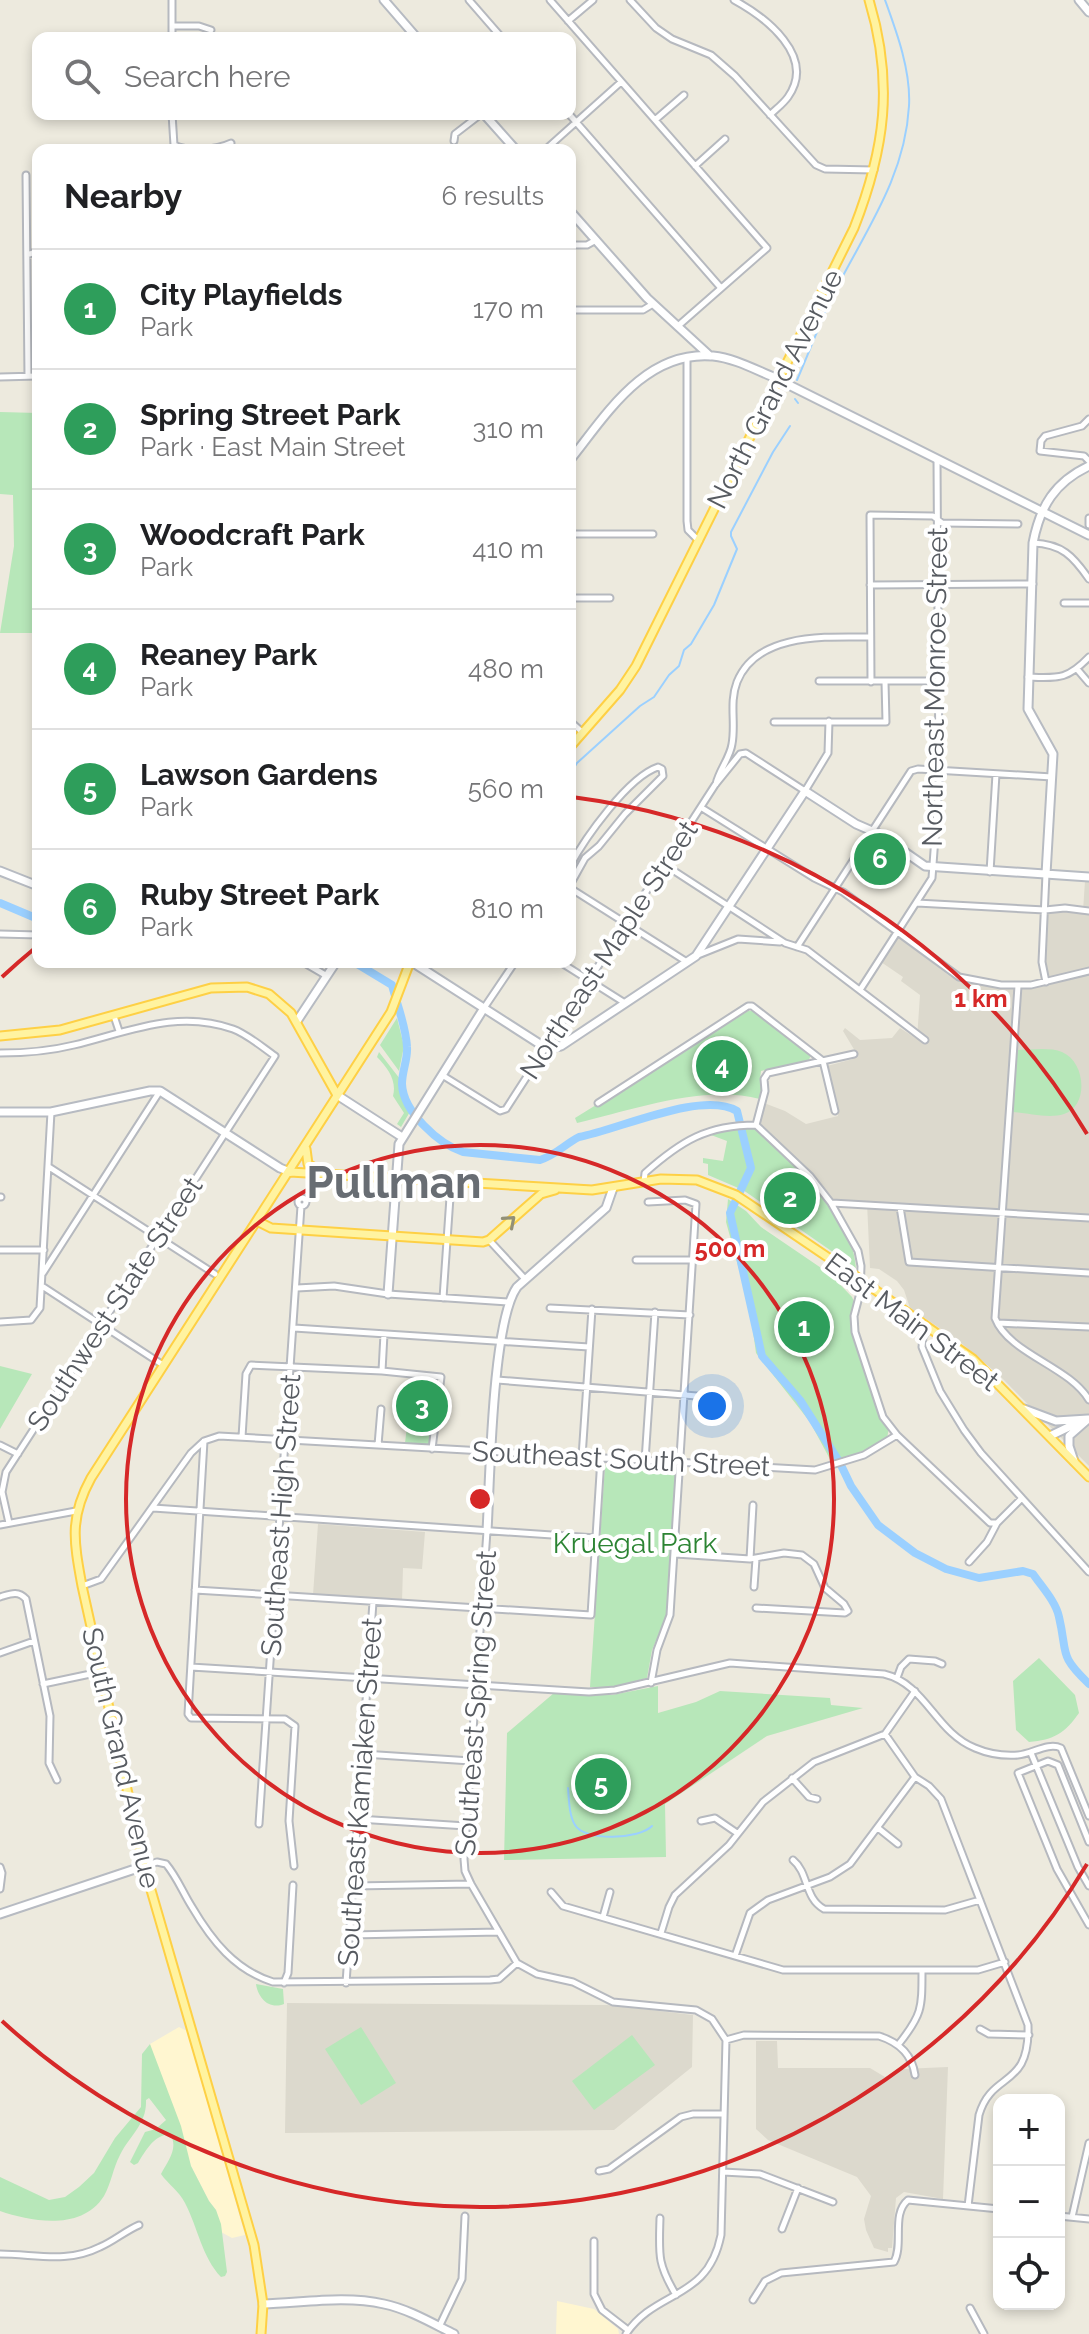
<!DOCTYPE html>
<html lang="en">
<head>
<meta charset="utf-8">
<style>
	:root { --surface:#fff; --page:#f2f2f2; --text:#202124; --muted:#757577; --line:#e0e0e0; --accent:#0f766e }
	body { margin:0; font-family:Raleway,sans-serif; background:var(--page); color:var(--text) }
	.controls { position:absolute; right:24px; bottom:24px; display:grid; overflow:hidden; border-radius:16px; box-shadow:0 4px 12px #0003 }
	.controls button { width:72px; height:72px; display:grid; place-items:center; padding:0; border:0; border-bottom:2px solid var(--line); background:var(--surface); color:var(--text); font:40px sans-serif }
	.you { position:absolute; left:712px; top:1406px; width:28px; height:28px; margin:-20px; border:6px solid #fff; border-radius:50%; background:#1a73e8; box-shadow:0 0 0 12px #1a73e833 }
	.badge { display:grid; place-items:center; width:52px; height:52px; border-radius:50%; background:var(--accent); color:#fff; font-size:26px; font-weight:700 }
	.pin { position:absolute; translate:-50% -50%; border:4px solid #fff; box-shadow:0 2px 8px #0006 }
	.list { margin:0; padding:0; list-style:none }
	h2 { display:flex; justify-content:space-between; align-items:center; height:104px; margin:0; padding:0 32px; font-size:34px }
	h2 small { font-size:26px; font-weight:400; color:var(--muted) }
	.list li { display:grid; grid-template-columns:52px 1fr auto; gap:24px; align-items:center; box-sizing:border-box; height:120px; padding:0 32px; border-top:2px solid var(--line) }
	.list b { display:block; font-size:30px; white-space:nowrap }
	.list p { margin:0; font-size:26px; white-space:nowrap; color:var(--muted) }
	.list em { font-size:26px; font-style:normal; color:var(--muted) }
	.icon { flex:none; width:44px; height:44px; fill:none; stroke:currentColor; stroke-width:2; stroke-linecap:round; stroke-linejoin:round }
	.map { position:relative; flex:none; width:1089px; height:2334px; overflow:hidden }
	.search { position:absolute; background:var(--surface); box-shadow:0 4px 12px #0003; left:32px; top:32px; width:544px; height:88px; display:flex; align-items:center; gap:20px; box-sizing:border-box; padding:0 28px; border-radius:16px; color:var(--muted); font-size:30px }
	.panel { position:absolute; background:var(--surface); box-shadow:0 4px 12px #0003; left:32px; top:144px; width:544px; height:824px; border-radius:16px }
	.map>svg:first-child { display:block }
</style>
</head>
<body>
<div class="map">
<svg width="1089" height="2334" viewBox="0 0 1089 2334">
	<rect width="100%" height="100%" fill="#edeade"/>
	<path fill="#fff6d0" d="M179 2027 187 2031 245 2235 232 2238 221 2232 216 2210 209 2201 191 2166 165 2084 156 2067 150 2044Z
		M557 2301 594 2309 618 2329 619 2334H556Z"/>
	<path fill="#dcd9cd" d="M1085 881H1089V1466L1000 1376 960 1342 910 1308 904 1290 897 1281 879 1269 870 1268 867 1203 833 1201 812 1173 759 1122 764 1103 785 1111 806 1124 838 1116 827 1066 853 1059 855 1051 843 1031 845 1028 860 1040 892 1038 900 1028 917 1039 920 995 901 981 903 977 881 962 898 937 951 977 969 984 1024 989 1050 985 1044 962 1047 912 1065 909 1083 911Z
		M318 1524 425 1532 422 1569 403 1568 402 1601 313 1595Z
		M287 2003 607 2005 693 2015 692 2067 614 2130 285 2133Z
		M756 2041H777L778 2068H870L885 2077 903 2069 948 2067 943 2199 904 2192 896 2198 892 2248H888V2252L874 2248 866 2230 864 2219 871 2196 857 2177 768 2140 756 2129Z"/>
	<path fill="#b7e7b9" d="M0 412 38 413V633H0L14 546 13 495 0 494Z
		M873 839 901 858 887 878 859 860Z
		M748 1011H754L811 1054 809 1060 761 1071C759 1081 763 1088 760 1099 703 1084 633 1110 577 1123L575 1118Z
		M397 1018 404 1046 399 1071 380 1045Z
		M1017 1050C1030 1050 1050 1047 1062 1052 1086 1062 1089 1106 1064 1114 1049 1119 1028 1113 1013 1112Z
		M379 1052 400 1079V1091L411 1110 401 1127 397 1124 404 1113 393 1096C397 1081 388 1068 377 1057Z
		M732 1128 756 1129C795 1163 853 1215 856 1268L743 1190 708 1175V1164L703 1163V1158L723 1161 727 1141 711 1135Z
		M728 1199 746 1211 761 1227 830 1274 852 1297 856 1306 854 1316 859 1349 889 1427 887 1439 880 1444 832 1463 810 1422 756 1353 750 1309 726 1222Z
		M0 1366 32 1374 0 1429Z
		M413 1377 437 1379 430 1442 427 1445 405 1443Z
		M605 1465 676 1469 666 1618 652 1650 647 1678 613 1687H590Z
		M1039 1658 1075 1695 1079 1713C1065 1733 1054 1740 1029 1742L1016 1730 1013 1681Z
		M658 1686V1713L696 1702 720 1691 830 1698 831 1705 863 1708 767 1736 665 1804 666 1857 504 1860 507 1733 554 1693 612 1695Z
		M256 1984 283 1989 284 2004C269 2010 258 1998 256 1984Z
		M361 2027 396 2083 361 2105 325 2049Z
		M632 2035 655 2065 594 2110 572 2081Z
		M150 2044 181 2126 191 2166 209 2201 216 2210 221 2224 227 2272 225 2276 221 2277C202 2257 198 2228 185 2203 179 2191 168 2184 161 2174 168 2161 179 2148 170 2134 154 2135 146 2150 138 2163L134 2165 130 2162 145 2132 156 2129 166 2120 149 2098 146 2100C147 2124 130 2135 120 2155 113 2168 111 2184 104 2196 82 2231 32 2222 0 2211V2177L49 2200 65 2197 79 2187 94 2173 115 2138 141 2107 142 2054Z"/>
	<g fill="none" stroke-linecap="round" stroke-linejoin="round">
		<path stroke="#9bd0ff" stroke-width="2" d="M797 380C810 350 821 320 835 291 866 230 905 177 909 106 911 71 897 33 885 0
			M795 399 798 403
			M570 774 577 763 640 706 654 697 669 675 679 666 684 650 691 644 714 605 737 549 731 536V532L773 452 790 426
			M568 1788C569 1800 569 1815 575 1825 585 1842 640 1839 652 1826"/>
		<path stroke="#9bd0ff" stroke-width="8" d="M0 903 38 919
			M354 962 392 985C397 1005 406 1026 407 1047 408 1059 402 1071 402 1084 403 1112 439 1144 463 1152L540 1160C556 1155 565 1144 579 1137 618 1130 702 1090 737 1111L751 1168 730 1213 762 1356 800 1400 840 1463 851 1486 878 1525 915 1553 946 1569 979 1578 1023 1571 1033 1574C1042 1587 1056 1602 1059 1617 1068 1655 1058 1654 1089 1684"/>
		<g stroke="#b6b9bf" stroke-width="9">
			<path id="street" d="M469 0 502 38
				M550 0 767 248 678 326
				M630 0 656 28 672 39 711 55 735 76 816 165 825 169 874 170
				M734 0C765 17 817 56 788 97 783 104 776 109 770 115
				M568 21 593 0
				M172 26H199L211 30
				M172 38V0
				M172 114 174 145C189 152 216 150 231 143
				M569 114 721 288
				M655 120 684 95
				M454 141 455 134 481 114
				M545 150 621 82
				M695 166 725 139
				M26 175 28 376
				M570 245H587L596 240
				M27 255 38 251
				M570 310H643L653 304
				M687 359V521L688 530 699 541
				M0 377 38 376
				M1089 419 1082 426 1045 436 1041 441 1040 451 1084 456 1089 461
				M1089 518V525
				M570 534H653
				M1033 543C1062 544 1073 556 1089 579
				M870 585 1033 584
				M570 598H610
				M1064 603H1089
				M1077 669 1089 683
				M1028 677C1058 678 1067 680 1089 657
				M819 681H937
				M871 682 870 515 933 516 942 523 1018 524
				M570 721 582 732
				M774 722H886L885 682
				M716 784C719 770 730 758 732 744 736 723 729 703 737 682 757 632 827 637 870 637
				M702 808 814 878 843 892 959 977 1001 985H1031L1089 971
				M665 865 785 943 807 950 925 1040
				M570 866C585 838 628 777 658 767L662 769 663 776 625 814 599 846 585 858 570 885
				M990 872 996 774
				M570 888 687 962
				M917 903 1045 910 1065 908 1089 911
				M0 934 38 935
				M797 947 911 771 918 769 1052 777
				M698 955 738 939 780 942
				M303 962 327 976
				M560 962 625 1003
				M1046 982 1042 962 1046 874
				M1018 986 995 1318C1009 1354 1069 1366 1089 1400
				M860 990 932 878 939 783 937 459
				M484 1008 515 962
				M114 1016 119 1031
				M0 1053C25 1053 50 1051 74 1045 128 1032 177 1009 233 1029 247 1034 262 1047 275 1056L6 1472 2 1492 9 1523
				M442 1075 500 1111 506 1109 715 785 740 754 746 753 805 791 828 753 829 721
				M598 1103 748 1006H752L823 1061 835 1111
				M756 1125 810 1176 831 1203 858 1251 861 1266 860 1293 854 1316 855 1332 883 1417 897 1435 990 1523H997
				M756 1125 765 1091 764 1079 768 1073 854 1054
				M49 1167 215 1274
				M644 1182 645 1173C681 1141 707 1125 756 1125
				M0 1197H1
				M298 1202a4 4 0 1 1 8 0a4 4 0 1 1-8 0Z
				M648 1202 685 1200 696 1204 670 1615 657 1650 651 1683
				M832 1203 1089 1218
				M900 1207 909 1262 1089 1273
				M489 1240 525 1279
				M0 1250H44
				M636 1260H693
				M43 1273 160 1091
				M42 1286 163 1365
				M297 1288 334 1286 388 1294 508 1302
				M443 1298 451 1183
				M550 1308 690 1315
				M0 1322 31 1320 40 1308 51 1112
				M998 1323 1089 1327
				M294 1328 589 1347
				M929 1328 923 1337 922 1347 940 1391 964 1430 981 1453 1089 1572
				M382 1371 384 1334
				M497 1380 722 1398
				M242 1437 246 1374 251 1365 382 1371 441 1377 432 1449
				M204 1441 188 1714 191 1718 285 1719 295 1726 289 1821 294 1866
				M0 1445 18 1454
				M378 1445 381 1409
				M582 1457 592 1309
				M645 1461 655 1312
				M153 1508 596 1538
				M0 1525 76 1511
				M487 1531 464 1859 465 1871 471 1884 517 1963 537 1974 573 1982 613 2002 696 2010 712 2019 726 2040 721 2235C708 2301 656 2289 626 2334
				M676 1554 750 1559 784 1553 802 1555 814 1564 825 1588 844 1604 848 1611 845 1613 756 1608
				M750 1559 753 1505
				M969 1562 987 1542 997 1523 1022 1498
				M82 1586 101 1579 191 1453 204 1441 219 1436 815 1470 864 1455 897 1435
				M754 1587 756 1559
				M195 1590 591 1615 601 1458
				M0 1597C10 1594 18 1590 26 1599L50 1716 49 1763 57 1780
				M0 1653 34 1641
				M191 1667 589 1692 615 1690 730 1663 884 1674C926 1684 935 1732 975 1748 989 1754 1004 1756 1018 1755 1032 1754 1048 1742 1061 1748L1089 1816
				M897 1678 901 1667 909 1659 935 1661 942 1664
				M43 1684 100 1672
				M885 1734 915 1777 929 1786 941 1799 1028 2025C1030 2090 992 2070 979 2115L968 2206
				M1031 1753 1078 1867 1089 1886
				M363 1754 471 1761
				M792 1778 809 1797 817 1799
				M358 1819 466 1826
				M701 1821 715 1818 737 1833
				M259 1824 301 1206
				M878 1828 898 1844
				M1089 1842 1058 1765 1048 1761 1018 1773 1057 1869 1089 1925
				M793 1860C809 1873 804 1898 824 1909L945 1910 980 1900
				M144 1866 157 1862 166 1864C177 1877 183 1893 192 1907 212 1941 235 1970 273 1982L490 1980 499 1979 517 1963
				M0 1867 2 1873 0 1889
				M353 1886 471 1884
				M551 1892 563 1906 783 1970H978L1005 1962
				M603 1917 610 1892
				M661 1933 669 1907 675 1895 729 1845 763 1802 814 1762 885 1734 915 1691
				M350 1935 499 1932
				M735 1956 750 1913 768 1900 830 1877 850 1864 915 1777
				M284 1983 288 1973 293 1885
				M346 1983 373 1602
				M980 2029 989 2034 1029 2035
				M726 2040 744 2035 879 2036C898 2042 912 2054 915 2075
				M898 2045C922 2015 922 2009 922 1971
				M599 2171 609 2169 681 2117 693 2114H724
				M723 2172 760 2174 833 2202
				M1059 2216 1089 2219
				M1072 2217 1089 2143
				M660 2218C659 2255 657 2263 676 2295
				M782 2229 798 2188
				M594 2241V2294L602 2310 628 2330
				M0 2254C35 2254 66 2264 100 2247 114 2241 125 2231 139 2225
				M753 2300 765 2281 781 2273 894 2262C904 2244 891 2214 908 2200L999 2209
				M970 2308 984 2334
				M439 2327 462 2279 465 2216"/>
		</g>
		<g stroke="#b7bbc2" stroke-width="11">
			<path id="secondary" d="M384 0 417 38
				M1079 0 1089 12
				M484 114 516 150
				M570 211 647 298 710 356
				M570 460C606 415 645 350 713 356 733 358 752 368 771 376L1089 535
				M0 871 38 886
				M1046 874 1053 754 1028 709 1033 543C1040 506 1055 482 1089 466
				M412 962 546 1048 561 1046 696 956 805 791 856 824 879 834 925 866 1089 877
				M297 1021 336 962
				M337 1095 402 1137
				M0 1112H51L150 1091H160L280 1168 290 1172
				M388 1294 399 1144 484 1008
				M1024 1409 1056 1421 1088 1419
				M1050 1436 1079 1422
				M1074 1461 1069 1446V1436L1087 1420
				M487 1531C490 1481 492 1322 517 1287L606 1208 613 1188
				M0 1914 144 1866
				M263 2304C301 2303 345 2295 384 2304 408 2309 432 2323 454 2334"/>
		</g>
		<g stroke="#fed045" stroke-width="11">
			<path id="primary" d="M570 747 620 690 636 666 854 228C885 149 894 83 869 0
				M0 1036 60 1030 211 988 247 987 269 994 291 1013 337 1095
				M306 1149 308 1164 318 1170
				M290 1172 592 1190 661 1179 697 1180 736 1195 854 1275
				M257 1221 271 1228 483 1242 489 1240 541 1194 555 1190
				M881 1294 973 1359 1089 1477
				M261 2334 263 2304 254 2245 144 1866 82 1586C74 1542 69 1518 91 1478L391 1012 410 962"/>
		</g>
		<use href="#street" stroke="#fff" stroke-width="5"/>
		<use href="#secondary" stroke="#fff" stroke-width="7"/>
		<use href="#primary" stroke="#fff3a0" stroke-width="7"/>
		<g stroke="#fed045" stroke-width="11" stroke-linecap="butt">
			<path id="primary-bridge" d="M854 1275 881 1294"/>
		</g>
		<use href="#primary-bridge" stroke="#fff3a0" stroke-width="7"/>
	</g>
	<defs><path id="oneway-chevron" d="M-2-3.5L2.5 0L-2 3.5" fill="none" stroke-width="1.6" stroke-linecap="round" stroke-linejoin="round" transform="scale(2)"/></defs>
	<use stroke="#929077" href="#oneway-chevron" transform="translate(510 1221) rotate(-41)"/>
	<g fill="none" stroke="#d62828" stroke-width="4">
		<circle cx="480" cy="1499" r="354"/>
		<path d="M1087 1864A708 708 0 0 1 2 2021M2 977A708 708 0 0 1 34 949M572 797A708 708 0 0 1 1087 1134"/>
	</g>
	<g text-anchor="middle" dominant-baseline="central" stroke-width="8" stroke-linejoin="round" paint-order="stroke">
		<g font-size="28" fill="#575b61" stroke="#fff">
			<text transform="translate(775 389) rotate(-63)">North Grand Avenue</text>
			<text transform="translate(935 687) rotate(-89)">Northeast Monroe Street</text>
			<text transform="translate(609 950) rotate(-57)">Northeast Maple Street</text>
			<text transform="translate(115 1304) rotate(-57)">Southwest State Street</text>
			<text transform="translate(912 1322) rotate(37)">East Main Street</text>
			<text transform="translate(621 1459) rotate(3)">Southeast South Street</text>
			<text transform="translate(281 1515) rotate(-86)">Southeast High Street</text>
			<text transform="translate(476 1703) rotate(-86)">Southeast Spring Street</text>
			<text transform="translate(121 1758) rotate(77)">South Grand Avenue</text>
			<text transform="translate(360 1792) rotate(-86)">Southeast Kamiaken Street</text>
		</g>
		<g font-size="28" fill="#2c8433" stroke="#fff">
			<text x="635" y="1543">Kruegal Park</text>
		</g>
		<g font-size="44" font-weight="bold" fill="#686d73" stroke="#fff">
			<text x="394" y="1182">Pullman</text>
		</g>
	</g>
	<circle cx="480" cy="1499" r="12" fill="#d62828" stroke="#fff" stroke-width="4"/>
	<g font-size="24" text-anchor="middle" font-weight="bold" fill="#d62828" stroke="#fff" stroke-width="8" stroke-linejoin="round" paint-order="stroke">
		<text x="981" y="1007">1 km</text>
		<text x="730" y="1257">500 m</text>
	</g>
</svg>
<div class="controls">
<button>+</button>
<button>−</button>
<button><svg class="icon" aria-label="locate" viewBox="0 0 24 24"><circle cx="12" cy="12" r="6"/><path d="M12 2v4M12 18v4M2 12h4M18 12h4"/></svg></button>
</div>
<div class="you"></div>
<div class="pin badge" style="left:804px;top:1327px;background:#2e9e5b">1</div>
<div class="pin badge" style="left:790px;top:1198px;background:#2e9e5b">2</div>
<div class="pin badge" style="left:422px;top:1406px;background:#2e9e5b">3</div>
<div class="pin badge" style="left:722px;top:1066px;background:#2e9e5b">4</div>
<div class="pin badge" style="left:601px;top:1784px;background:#2e9e5b">5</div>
<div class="pin badge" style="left:880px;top:859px;background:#2e9e5b">6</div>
<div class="search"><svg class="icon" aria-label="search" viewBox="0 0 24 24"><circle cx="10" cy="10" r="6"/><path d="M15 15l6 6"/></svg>Search here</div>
<section class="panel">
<h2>Nearby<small>6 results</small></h2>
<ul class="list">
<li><span class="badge" style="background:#2e9e5b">1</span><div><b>City Playfields</b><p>Park</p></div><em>170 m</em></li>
<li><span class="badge" style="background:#2e9e5b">2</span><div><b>Spring Street Park</b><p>Park · East Main Street</p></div><em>310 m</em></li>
<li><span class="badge" style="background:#2e9e5b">3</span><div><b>Woodcraft Park</b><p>Park</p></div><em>410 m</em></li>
<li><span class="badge" style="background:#2e9e5b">4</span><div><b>Reaney Park</b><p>Park</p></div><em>480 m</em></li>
<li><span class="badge" style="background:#2e9e5b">5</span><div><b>Lawson Gardens</b><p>Park</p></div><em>560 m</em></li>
<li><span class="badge" style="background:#2e9e5b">6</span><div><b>Ruby Street Park</b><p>Park</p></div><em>810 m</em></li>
</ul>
</section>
</div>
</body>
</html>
